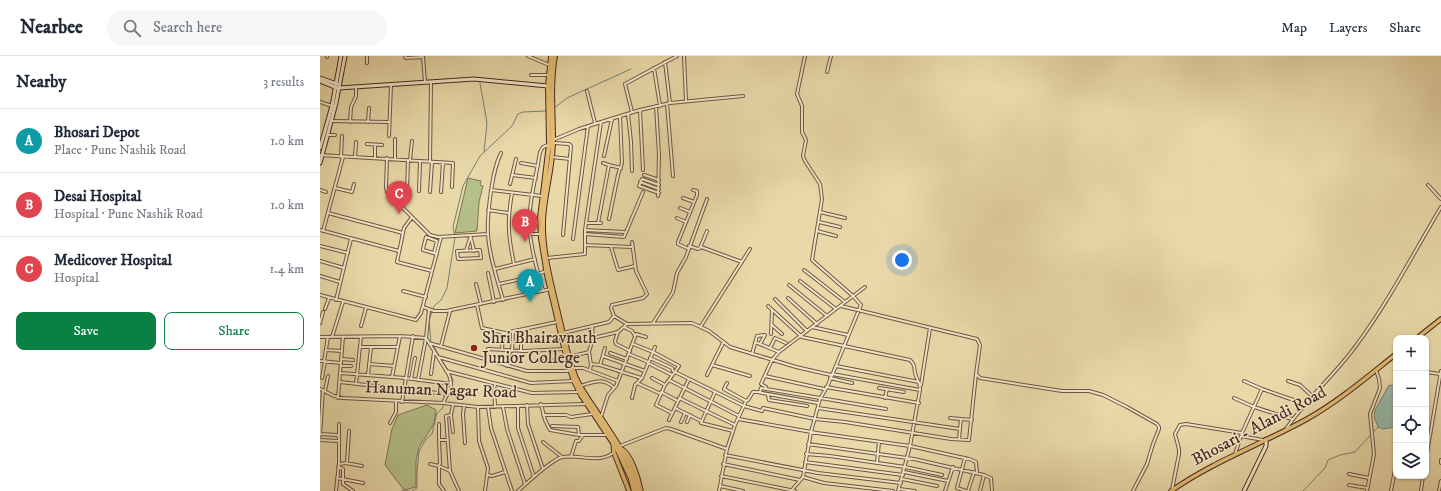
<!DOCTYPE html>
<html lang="en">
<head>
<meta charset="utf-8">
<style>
	:root { --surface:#fff; --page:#f6f6f7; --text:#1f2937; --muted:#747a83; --line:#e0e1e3; --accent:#0b8043 }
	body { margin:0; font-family:"IM FELL DW Pica",serif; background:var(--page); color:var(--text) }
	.controls { position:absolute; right:12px; bottom:12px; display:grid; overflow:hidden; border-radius:8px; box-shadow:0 1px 3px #0004 }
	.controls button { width:36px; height:36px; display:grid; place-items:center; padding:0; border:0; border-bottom:1px solid var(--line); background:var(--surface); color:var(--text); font:20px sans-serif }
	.you { position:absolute; left:582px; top:204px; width:14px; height:14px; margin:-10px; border:3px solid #fff; border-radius:50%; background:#1a73e8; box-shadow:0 0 0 6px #1a73e833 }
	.badge { display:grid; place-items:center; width:26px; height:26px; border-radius:50%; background:var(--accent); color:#fff; font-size:13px; font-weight:700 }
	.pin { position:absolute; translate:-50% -33px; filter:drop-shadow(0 1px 2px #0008) }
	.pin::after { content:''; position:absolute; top:21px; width:14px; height:12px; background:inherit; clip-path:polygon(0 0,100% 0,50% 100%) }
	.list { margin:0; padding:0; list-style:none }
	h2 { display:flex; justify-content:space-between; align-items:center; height:52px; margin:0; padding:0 16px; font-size:17px }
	h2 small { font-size:13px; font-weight:400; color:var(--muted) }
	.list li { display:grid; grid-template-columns:26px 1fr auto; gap:12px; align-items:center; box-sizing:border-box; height:64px; padding:0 16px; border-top:1px solid var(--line) }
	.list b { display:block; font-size:15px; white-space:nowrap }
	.list p { margin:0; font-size:13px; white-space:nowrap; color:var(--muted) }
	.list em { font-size:13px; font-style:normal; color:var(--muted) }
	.actions { display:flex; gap:8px; padding:12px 16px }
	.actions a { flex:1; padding:9px 0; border:1px solid var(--accent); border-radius:8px; text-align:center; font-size:14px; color:var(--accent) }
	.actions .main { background:var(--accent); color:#fff }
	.icon { flex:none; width:22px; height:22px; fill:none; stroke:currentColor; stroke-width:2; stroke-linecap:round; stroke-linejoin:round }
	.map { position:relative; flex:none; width:1121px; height:435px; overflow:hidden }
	header { display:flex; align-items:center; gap:24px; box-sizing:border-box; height:56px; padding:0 20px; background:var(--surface); border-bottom:1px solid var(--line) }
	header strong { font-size:19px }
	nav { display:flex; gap:22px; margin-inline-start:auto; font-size:14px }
	.search { width:280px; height:36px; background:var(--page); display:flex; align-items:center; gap:10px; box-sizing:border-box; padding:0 14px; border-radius:22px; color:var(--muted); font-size:15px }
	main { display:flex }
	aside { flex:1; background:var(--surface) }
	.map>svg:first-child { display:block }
</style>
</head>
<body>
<header>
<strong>Nearbee</strong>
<div class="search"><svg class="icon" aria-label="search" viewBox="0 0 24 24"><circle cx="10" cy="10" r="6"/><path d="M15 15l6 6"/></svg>Search here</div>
<nav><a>Map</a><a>Layers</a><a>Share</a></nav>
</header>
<main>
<aside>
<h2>Nearby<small>3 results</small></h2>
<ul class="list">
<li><span class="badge" style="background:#0f9aa8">A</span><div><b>Bhosari Depot</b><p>Place · Pune Nashik Road</p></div><em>1.0 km</em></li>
<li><span class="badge" style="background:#e0444e">B</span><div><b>Desai Hospital</b><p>Hospital · Pune Nashik Road</p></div><em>1.0 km</em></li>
<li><span class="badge" style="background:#e0444e">C</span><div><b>Medicover Hospital</b><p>Hospital</p></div><em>1.4 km</em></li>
</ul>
<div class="actions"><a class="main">Save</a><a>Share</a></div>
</aside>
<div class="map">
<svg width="1121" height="435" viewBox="0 0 1121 435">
	<rect width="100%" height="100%" fill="#e9d9a9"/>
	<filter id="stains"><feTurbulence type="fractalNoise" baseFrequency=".005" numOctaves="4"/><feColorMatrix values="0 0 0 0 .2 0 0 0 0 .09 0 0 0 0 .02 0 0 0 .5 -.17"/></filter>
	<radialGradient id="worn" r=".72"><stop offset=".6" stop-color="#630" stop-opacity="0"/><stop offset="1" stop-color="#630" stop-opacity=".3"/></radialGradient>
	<path fill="#b5bf89" stroke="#7d7555" d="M148 122 161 125 160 129 163 130 159 146 157 175 135 177Z
		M107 349 116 354 114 368 99 391 96 405V431L84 434 65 409 72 373 78 359Z"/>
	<path fill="#97baab" stroke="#768174" d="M1069 329 1076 330V371L1063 373 1058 371 1054 361 1055 354Z"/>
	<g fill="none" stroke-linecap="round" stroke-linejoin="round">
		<path stroke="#768174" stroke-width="1" d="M160 27 167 67 164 96
			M233 53 247 42 311 13
			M111 287 109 265 114 250 121 244 127 232 135 181 133 171 143 130 160 100 192 70 198 58 203 56 226 55
			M113 289 120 301
			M121 303 128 314
			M130 317 133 324 132 330
			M125 346 129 337
			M81 435H90
			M92 435 97 432V416L99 395 107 382 112 378 117 357 122 353 124 349
			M983 435 1005 412 1008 404 1020 399 1035 396 1058 371"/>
		<g stroke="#6e5643" stroke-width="4">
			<path id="street" d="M85 0 86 2 103 1 105 26
				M208 0 229 9
				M364 0 366 45
				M7 1V0
				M345 6 350 47
				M47 7V0
				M334 12 340 50
				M507 16 511 0
				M211 19H228
				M267 35 275 67
				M0 46 12 50
				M347 48 353 120
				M336 50 339 99 338 140
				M320 54 323 114
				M312 56 305 28 357 0
				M308 58 311 86 312 115
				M12 65 69 66
				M30 66 31 51 36 40V31
				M48 66 49 52
				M8 79H15
				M69 80 71 29
				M233 84 259 73 281 66
				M234 87 249 88 251 90 243 179
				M47 88 62 89
				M181 97C175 109 173 122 171 135 169 149 167 164 168 178 169 200 177 222 183 244
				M0 99 133 107 132 131
				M284 100 292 63
				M21 101 22 80
				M35 101 36 86
				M232 101 250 103
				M55 102V89
				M67 102 66 131 67 136 110 179 118 181 168 178
				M75 103V83
				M90 104 92 85
				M110 106 111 26
				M201 107 218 110
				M283 107 289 109
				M192 119 216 122
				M324 119 339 124
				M320 126 339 133
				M190 128 196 103
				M339 129 322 123 319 130 339 137
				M1108 129 1121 143
				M15 132 32 136 34 128
				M0 134 6 136
				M171 134 222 140
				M87 135 88 104
				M99 135 100 105
				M110 136 112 106
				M121 136 123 107
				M192 137C187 166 188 179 194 208
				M363 142 374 146
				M360 152 370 156
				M168 154 188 157
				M500 156 525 162
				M8 157 83 177
				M92 161 84 172 77 206 112 215
				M357 162 366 166
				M289 163 298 119 302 107 300 60
				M499 166 520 171
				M266 167H281
				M278 167 289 109 301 112
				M0 174 79 195
				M265 174 304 176
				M3 175 23 101
				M497 175 516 180
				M210 178H220
				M265 178 304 181 323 136
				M151 182 154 195
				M253 183 268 70
				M312 186 316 215 327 238 323 242 292 249 291 252 294 260 307 268 372 267 389 275 410 291 476 311 511 319
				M265 189 312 191
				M0 190 28 197
				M369 190 378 193 380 192 387 175
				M291 191 298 214 315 210
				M381 191 422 206
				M369 193 358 188V186L377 139V135L373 134
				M160 194 161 202 138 203 137 195Z
				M146 195 151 179
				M114 197 117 185 106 181 103 193V194L117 198
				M227 202 265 198V174L281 66 320 54 350 47 423 40
				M0 205 24 212
				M175 213 215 203
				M484 214 525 246
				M168 217 174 246
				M218 218 226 215
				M0 220 20 226
				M480 225 516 253
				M156 228 161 248
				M179 228 219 219
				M469 229 507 260
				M83 235 106 241
				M223 235C218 217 212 197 210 178 207 151 216 123 220 96L223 91 228 89
				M0 239 96 264 101 257 121 181
				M468 242 497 268
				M455 243 487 275
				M16 244 31 183
				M157 249 162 272 185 277 237 266
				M448 250 482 281 590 304C595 309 594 311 595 317 596 323 601 327 600 334
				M521 250 657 283 660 289 656 318 660 322 742 335H769L783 339 807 351 837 368 839 371V373L833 388 827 408 813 435
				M103 251 114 255H126L231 233
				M5 253 9 242
				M109 254 106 282 129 319 131 326V331L123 347
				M0 267 3 256
				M333 267 353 236 357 217 366 201 387 143
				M452 269 462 278
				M41 270 46 252
				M381 270 430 193
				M304 271 312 275 315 280
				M492 271 528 279
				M201 274V295
				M298 276 295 285 296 288 310 295
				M243 277 289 266 294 260
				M451 278 452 254
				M0 281 80 280 106 282 98 324
				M12 281 23 246
				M273 282 298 276 307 268
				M435 286 459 296
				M109 287 207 315H250
				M313 288 333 296 359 310 349 324
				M121 290 130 255
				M40 291H78
				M450 292 455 282 466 287
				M6 294 22 295
				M182 294 183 277
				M192 295 193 276
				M290 297 307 303
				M309 298 328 306
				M432 298 437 280 445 279 440 288
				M283 300 325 315 335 291
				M118 301 211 327 253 325
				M249 301 269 296
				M330 302 352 312 353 315
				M21 303 33 304
				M165 303 168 293 205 295 244 293
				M0 305 21 307
				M4 305 8 281
				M217 305 247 304
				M328 307 352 319
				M49 308 74 310
				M271 308 280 309 285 292
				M280 309 321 322
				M392 309 430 320
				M21 310H31
				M187 310 190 295
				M516 310 599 326
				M253 312H263L298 325 316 278 326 281
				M270 314 271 309 269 296 273 282 272 270
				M126 315 212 337 258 336
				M355 316 424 350 442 355 443 352 495 363 525 366 631 383 649 384 656 318
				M1106 316 1120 318
				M21 317 85 322 131 328
				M111 318 114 296
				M512 318 600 334 590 390 578 435
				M48 319 51 291
				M387 319 403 287
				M445 320 504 333
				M72 321 80 280
				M2 322 5 305
				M332 322 345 329
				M510 322 532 327
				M91 323 95 302
				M924 325 942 333 985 348
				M968 325 980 329 992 340
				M20 326 127 338
				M317 327 341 338
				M407 327 404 333 426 345
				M36 328 41 281
				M175 328C173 336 175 342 175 351
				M601 329 610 272
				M260 330C274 326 283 321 294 332
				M446 331 441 328 452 304 459 296 545 231
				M506 331 599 347
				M559 332 584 336
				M0 333 14 340 23 342 123 347 158 351 266 348
				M5 335 8 320
				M341 336 358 345
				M395 336 381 367 413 375
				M440 336 441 332 566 353
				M448 339 449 344 487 350
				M18 342 23 281
				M312 342 315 329 322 322 325 315
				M359 342 415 369
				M565 342 567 333
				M914 342 934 351 972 363
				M82 346 93 280
				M221 348 225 364 230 374 259 379H287
				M133 349 131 359 133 376
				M207 349 208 368 223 413
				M144 350 143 358 145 387
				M198 350V372L214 421
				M158 351 159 385 168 412 165 435
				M168 351 171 372 192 435
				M183 351 187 373 205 428
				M355 352 381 365
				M498 352 640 373
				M352 357 336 349 345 329 349 324 419 360
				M131 359 126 360 130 415 139 435
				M223 359H246L251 361 272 358
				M281 361 288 339 296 330 298 325
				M630 362 652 364
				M418 363 497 377 590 390 649 403 656 406 657 417
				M349 364 369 323
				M361 366 365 357
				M367 366 370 359
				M70 367 76 356V346
				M119 368V384
				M232 370 258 371 259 379
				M966 373C986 343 1014 320 1035 291 1068 247 1093 198 1121 151
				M0 378 17 379 19 381V408L16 435
				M0 379 3 334
				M19 380V368
				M921 380 943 384
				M639 383 641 363
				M0 384 19 385
				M223 386 242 401
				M488 388 594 403 664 419 671 422 672 435
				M300 390 346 372 351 373 407 393
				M486 398 510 400 585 411 622 419
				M915 398 922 377 942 333
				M405 399 498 417 581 427
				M251 401 256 385H259L263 379
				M645 402 637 432 646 435
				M1106 403 1121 315
				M1121 404V407
				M485 406 583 419
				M26 407 42 410
				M557 407 559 386
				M19 408 27 407 29 375
				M110 408 119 410 120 407 119 384H128
				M403 408 480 424
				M18 411 23 413V428L33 435
				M584 416 628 425
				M1029 418 1049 422
				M168 419 172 420 185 416
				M401 420 475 435
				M483 421 504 427 573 435
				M17 422 43 427
				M582 423 617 430
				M1029 429 1047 432
				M400 430 423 435
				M579 433 595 435
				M852 434 859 398V393L855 378 860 369 866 368 922 377
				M124 435 119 428V410L130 415
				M198 435C207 427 231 404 242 401 259 398 279 408 293 397
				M399 435 407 393 415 369 426 345 428 344 433 336H437L498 347
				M471 435 483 421 491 376 500 343 508 329 541 249 533 240 492 204 502 143 500 128 485 105 483 100 486 84 482 76V50L477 38 485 0
				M625 435 633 411
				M648 435 654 416
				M660 435 664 419
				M1047 435 1054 398 1050 358 1060 332 1059 323 1056 314
				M1071 435 1076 408
				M1101 435 1103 420
				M1119 435 1121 425"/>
		</g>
		<g stroke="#452b21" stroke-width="5">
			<path id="secondary" d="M0 22 17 28
				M0 25 17 32
				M19 32 154 23 228 30
				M0 92 12 50 21 0
				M0 107 16 47 25 0
				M924 435 946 390V383"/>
		</g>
		<g stroke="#452b21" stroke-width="5.5">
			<path id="primary" d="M1097 282 1121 263
				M293 387 294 397 309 435
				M300 392C311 396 319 424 321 435
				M851 435C894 405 942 388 987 363 1019 345 1047 321 1076 298"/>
		</g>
		<g stroke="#452b21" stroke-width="6">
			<path id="highway" d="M231 0 228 30 229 88 220 162 221 182 227 219 247 304 254 325 261 339 297 393 311 423 314 435
				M235 0C230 28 233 56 233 84 233 112 224 138 223 165 222 196 232 231 239 261 244 281 248 302 256 322 261 333 268 343 275 353 292 379 311 404 318 435"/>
		</g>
		<use href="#street" stroke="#f1e6c7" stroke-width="2"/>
		<use href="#secondary" stroke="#f1e6c7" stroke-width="3"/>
		<use href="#primary" stroke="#e4bc74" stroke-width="3.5"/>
		<use href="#highway" stroke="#e4bc74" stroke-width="4"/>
	</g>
	<circle fill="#8f2418" stroke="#f1e6c7" stroke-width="1.5" cx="154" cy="292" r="4"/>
	<g text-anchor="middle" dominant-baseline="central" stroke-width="3" stroke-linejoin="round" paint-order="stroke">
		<g font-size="17" fill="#452b21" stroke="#f1e6c7" text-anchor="start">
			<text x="162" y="282">Shri Bhairavnath<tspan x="162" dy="20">Junior College</tspan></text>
		</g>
		<g font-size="17" fill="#452b21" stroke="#f1e6c7">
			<text transform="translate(121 334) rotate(2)">Hanuman Nagar Road</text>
			<text transform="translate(939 370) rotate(-28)">Bhosari - Alandi Road</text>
		</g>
	</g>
	<rect width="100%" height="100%" filter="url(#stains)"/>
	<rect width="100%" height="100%" fill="url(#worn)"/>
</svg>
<div class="controls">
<button>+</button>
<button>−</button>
<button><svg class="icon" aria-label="locate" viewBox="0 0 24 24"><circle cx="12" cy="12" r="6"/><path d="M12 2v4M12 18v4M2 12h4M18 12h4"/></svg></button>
<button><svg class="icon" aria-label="layers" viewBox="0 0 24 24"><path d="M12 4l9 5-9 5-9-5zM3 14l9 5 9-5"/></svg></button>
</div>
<div class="you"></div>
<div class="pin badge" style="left:210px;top:246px;background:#0f9aa8">A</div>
<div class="pin badge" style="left:205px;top:186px;background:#e0444e">B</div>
<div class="pin badge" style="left:79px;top:158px;background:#e0444e">C</div>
</div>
</main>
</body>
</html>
